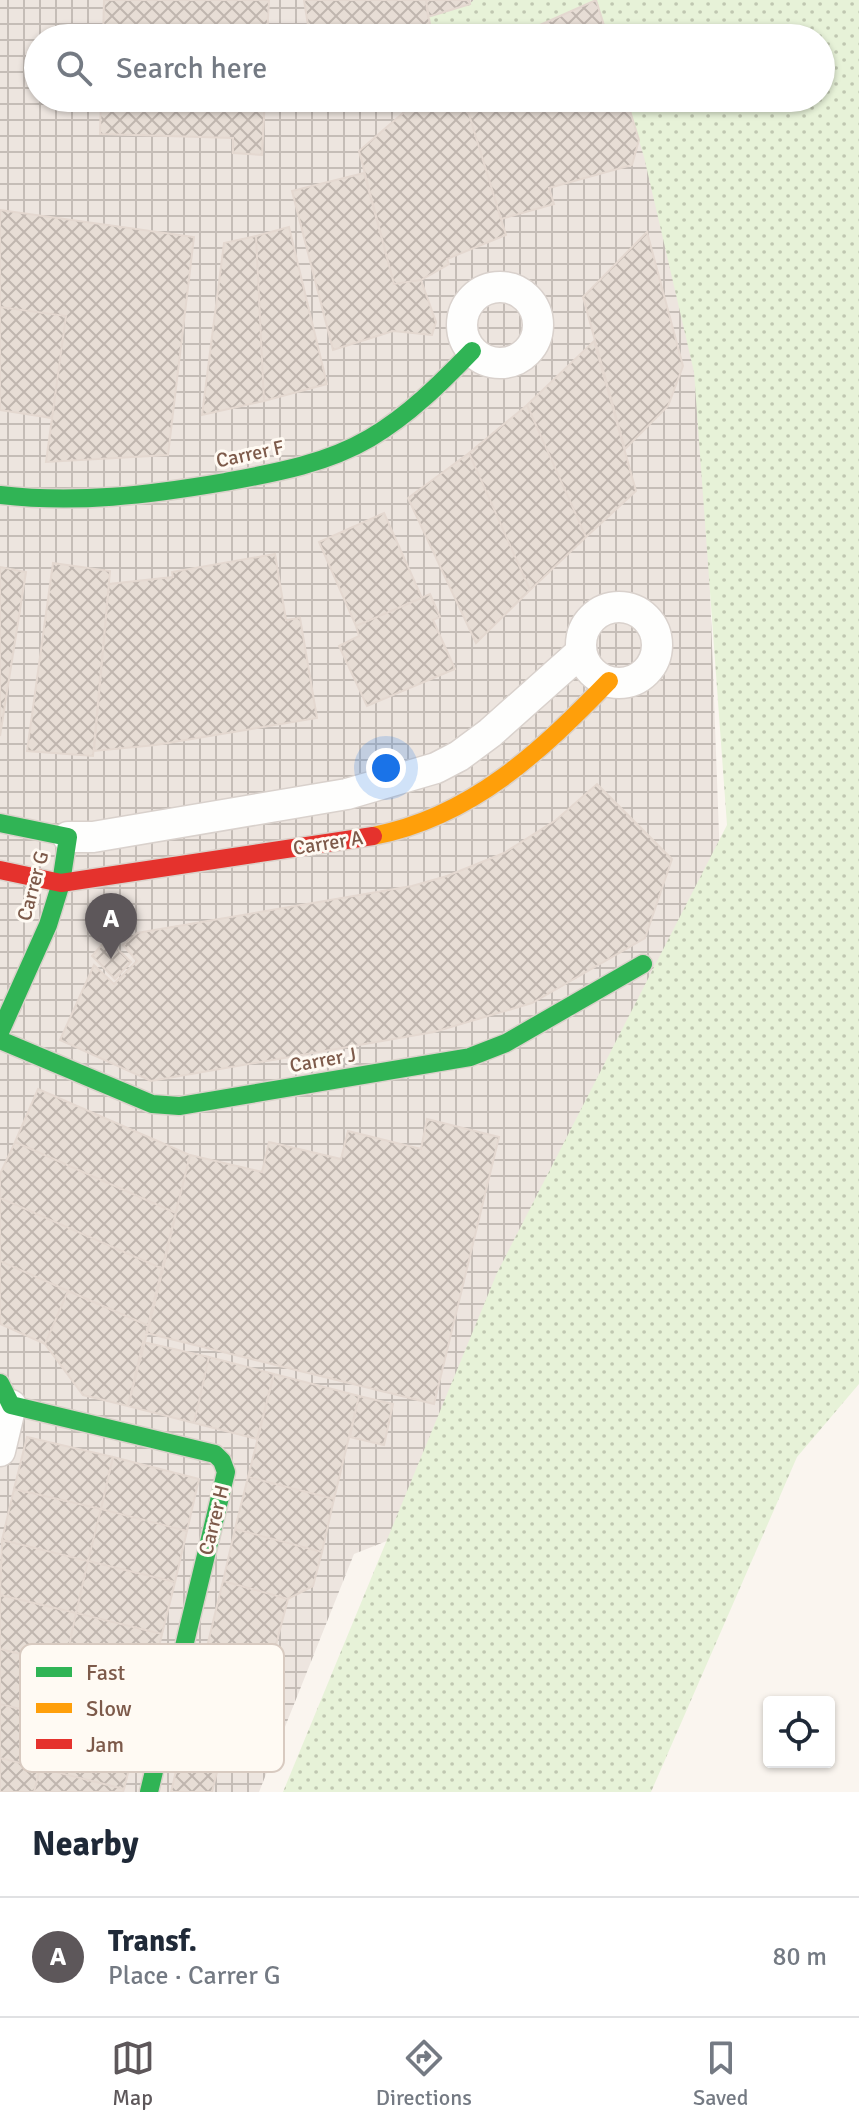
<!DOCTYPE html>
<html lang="en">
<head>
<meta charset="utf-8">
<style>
	:root { --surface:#fff; --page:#f2f2f3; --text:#1f2937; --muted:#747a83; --line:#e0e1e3; --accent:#5d575a }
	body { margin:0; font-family:Signika,sans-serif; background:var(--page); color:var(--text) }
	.controls { position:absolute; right:24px; bottom:24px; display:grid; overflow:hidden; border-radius:8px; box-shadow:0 2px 6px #0004 }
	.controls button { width:72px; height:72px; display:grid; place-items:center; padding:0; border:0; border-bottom:2px solid var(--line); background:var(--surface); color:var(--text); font:40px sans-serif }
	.you { position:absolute; left:386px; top:768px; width:28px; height:28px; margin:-20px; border:6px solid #fff; border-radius:50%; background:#1a73e8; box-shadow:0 0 0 12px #1a73e833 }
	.badge { display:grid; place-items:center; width:52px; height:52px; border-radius:50%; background:var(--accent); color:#fff; font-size:26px; font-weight:700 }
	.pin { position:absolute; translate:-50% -66px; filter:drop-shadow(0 2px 4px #0008) }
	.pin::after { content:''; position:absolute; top:42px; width:28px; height:24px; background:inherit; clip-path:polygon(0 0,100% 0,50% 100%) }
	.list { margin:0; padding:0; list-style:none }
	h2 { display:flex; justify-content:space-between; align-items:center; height:104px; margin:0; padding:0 32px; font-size:34px }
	h2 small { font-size:26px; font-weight:400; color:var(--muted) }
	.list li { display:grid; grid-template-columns:52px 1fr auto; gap:24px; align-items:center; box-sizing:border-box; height:120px; padding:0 32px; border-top:2px solid var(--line) }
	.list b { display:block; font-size:30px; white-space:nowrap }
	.list p { margin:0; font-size:26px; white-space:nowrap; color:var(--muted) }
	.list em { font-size:26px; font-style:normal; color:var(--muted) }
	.icon { flex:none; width:44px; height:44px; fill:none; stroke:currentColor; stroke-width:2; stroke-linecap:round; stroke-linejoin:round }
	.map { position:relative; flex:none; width:859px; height:1792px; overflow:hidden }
	.search { position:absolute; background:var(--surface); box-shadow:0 2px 6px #0004; left:24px; right:24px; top:24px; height:88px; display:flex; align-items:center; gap:20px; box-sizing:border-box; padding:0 28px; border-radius:44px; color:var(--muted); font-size:30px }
	.sheet { height:224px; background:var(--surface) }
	nav { display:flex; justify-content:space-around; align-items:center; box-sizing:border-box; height:112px; border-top:2px solid var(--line); background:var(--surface); font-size:22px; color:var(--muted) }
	nav a { display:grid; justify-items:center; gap:4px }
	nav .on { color:var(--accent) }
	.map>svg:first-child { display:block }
</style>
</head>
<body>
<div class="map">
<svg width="859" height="1792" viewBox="0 0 859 1792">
	<defs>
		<pattern id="industrial-grid" width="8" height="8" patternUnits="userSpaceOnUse" patternTransform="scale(2)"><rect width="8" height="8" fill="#ede5df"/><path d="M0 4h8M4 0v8" fill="none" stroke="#c5bdb7"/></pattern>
		<pattern id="grass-dots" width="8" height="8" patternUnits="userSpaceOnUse" patternTransform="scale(2)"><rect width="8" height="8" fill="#e7f2d8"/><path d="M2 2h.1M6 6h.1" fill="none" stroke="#c0c7b1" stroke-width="1.8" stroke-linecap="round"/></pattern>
		<pattern id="building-cross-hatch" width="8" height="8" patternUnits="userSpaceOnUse" patternTransform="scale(2)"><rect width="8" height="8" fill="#e7ddd5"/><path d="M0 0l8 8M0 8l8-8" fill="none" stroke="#c0b6af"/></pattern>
	</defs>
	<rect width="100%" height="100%" fill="#faf5ef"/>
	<path fill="url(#industrial-grid)" d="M0 0H639L647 38H38V98H659L699 293 720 861 427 1525 354 1554 259 1792H0Z"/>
	<path fill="url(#grass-dots)" d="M474 0H859V1384L797 1457 651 1792H283L497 1273 727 825 694 372 644 157 626 98H821V38H608L596 0 513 37 435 38 432 36 428 17 469 4Z"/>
	<path fill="url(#building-cross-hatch)" stroke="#e4d8d0" stroke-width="2" d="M104 0H269L267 38H103Z
		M304 0H426L432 36 310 38Z
		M426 0H469L470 4 428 17Z
		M596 0 608 38H513V37Z
		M101 98H265L262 155 233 153V138L100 134Z
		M313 98H334L335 102 315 104Z
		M415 98H464L506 235 447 259 449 264 421 280 394 284 359 151 403 113Z
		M464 98H626L639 140 632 165 549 188 554 204 501 219Z
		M364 173 394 284 421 280 436 322 432 335 393 331 333 350 292 191Z
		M0 210 194 237 168 455 46 462 66 316 0 307Z
		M289 227 327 384 264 401 256 236Z
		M647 232 683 366 668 406 625 449 583 297Z
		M256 236 264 401 202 415 224 243Z
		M0 307 66 316 52 418 0 410Z
		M594 341 636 491 586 537 527 405Z
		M527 405 586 537 530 590 469 453Z
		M469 453 530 590 476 643 408 498Z
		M384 513 422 598 356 626 319 542Z
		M275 554 286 620 300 618 317 718 156 745 94 751 109 584 173 577 172 572Z
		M53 563 110 571 93 756 27 751Z
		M0 567 26 572 0 736Z
		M430 594 440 617 433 620 455 669 367 706 339 646 359 636 356 626Z
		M597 784 672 859 645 938 532 1003 434 1032 151 1081 60 1040 94 965 114 984 137 961 123 945 137 933 412 886 447 876 504 853 556 820Z
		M107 939 131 962 115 979 92 956Z
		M38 1089 190 1155 176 1213 15 1142Z
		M427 1119 499 1137 434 1404 146 1333 190 1155 262 1172 269 1142 341 1159 348 1131 421 1149Z
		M15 1142 176 1213 163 1269 0 1198V1174Z
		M0 1198 163 1269 149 1326 0 1261Z
		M0 1261 68 1291 45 1344 0 1324Z
		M68 1291 149 1326 128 1406 83 1395 45 1344Z
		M143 1342 209 1357 194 1423 128 1406Z
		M209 1357 274 1374 257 1439 194 1423Z
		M274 1374 359 1396 334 1499 248 1477Z
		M359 1396 393 1404 384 1445 350 1437Z
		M27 1437 113 1457 101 1509 14 1489Z
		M113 1457 199 1479 187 1531 101 1509Z
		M248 1477 334 1499 322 1552 235 1529Z
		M14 1489 101 1509 88 1561 2 1540Z
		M101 1509 187 1531 175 1582 88 1561Z
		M235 1529 322 1552 313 1586 288 1599 223 1581Z
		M2 1540 88 1561 76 1613 0 1595Z
		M88 1561 175 1582 162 1634 76 1613Z
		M223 1581 288 1599 267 1679 203 1663Z
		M0 1595 76 1613 65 1665 0 1649Z
		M76 1613 162 1634 150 1685 65 1665Z
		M0 1649 65 1665 52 1717 0 1704Z
		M0 1704 52 1717 40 1768 0 1758Z
		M52 1717 137 1737 124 1789 40 1768Z
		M182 1746 221 1756 212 1792H171Z
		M0 1758 40 1768 34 1792H0Z
		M40 1768 124 1789 123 1792H34Z"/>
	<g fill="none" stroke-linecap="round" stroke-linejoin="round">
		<g stroke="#d9d1cc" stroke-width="33">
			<path id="street" d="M462 325a38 38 0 1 1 76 0a38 38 0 1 1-76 0Z
				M581 645a38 38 0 1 1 76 0a38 38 0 1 1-76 0Z
				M68 837H93L347 794 436 768 459 756 490 733 581 652
				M0 1451 11 1405"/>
		</g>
		<g stroke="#dad1ca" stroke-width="21">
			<path id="fast" d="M0 495C76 504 149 495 225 482 274 473 326 464 370 438 409 415 441 383 472 351
				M0 823 68 837 61 883 48 925 0 1032
				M0 1040 152 1104 179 1106 470 1057 506 1043 643 964
				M0 1383 11 1405 215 1454 222 1461 226 1472 149 1792"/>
		</g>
		<g stroke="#dad1ca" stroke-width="21">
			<path id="slow" d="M373 836C472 817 541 751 609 681"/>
		</g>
		<g stroke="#dad1ca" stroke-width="21">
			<path id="jam" d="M0 870 61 883 373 836"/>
		</g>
		<use href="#street" stroke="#fefefd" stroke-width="30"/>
		<use href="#fast" stroke="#30b455" stroke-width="18"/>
		<use href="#slow" stroke="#ff9f0a" stroke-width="18"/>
		<use href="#jam" stroke="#e5322d" stroke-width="18"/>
	</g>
	<g text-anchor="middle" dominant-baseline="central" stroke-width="6" stroke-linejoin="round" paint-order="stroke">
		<g font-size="20" fill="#7d5a4a" stroke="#fffaf3">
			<text transform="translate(250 454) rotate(-12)">Carrer F</text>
			<text transform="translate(328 843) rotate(-9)">Carrer A</text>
			<text transform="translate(33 886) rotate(-75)">Carrer G</text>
			<text transform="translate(323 1060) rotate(-10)">Carrer J</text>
			<text transform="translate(214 1520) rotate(-76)">Carrer H</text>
		</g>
	</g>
	<rect x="20" y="1644" width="264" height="128" rx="12" fill="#fffaf3" stroke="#d8cac0" stroke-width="2"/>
	<rect x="36" y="1667" width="36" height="10" fill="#30b455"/>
	<rect x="36" y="1703" width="36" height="10" fill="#ff9f0a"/>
	<rect x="36" y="1739" width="36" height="10" fill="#e5322d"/>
	<g font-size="22" fill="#7d5a4a">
		<text x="86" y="1680">Fast</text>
		<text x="86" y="1716">Slow</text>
		<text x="86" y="1752">Jam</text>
	</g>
</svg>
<div class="controls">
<button><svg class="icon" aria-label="locate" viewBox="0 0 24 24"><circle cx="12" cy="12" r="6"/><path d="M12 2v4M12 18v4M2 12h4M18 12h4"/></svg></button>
</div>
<div class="you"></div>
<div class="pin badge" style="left:111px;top:959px">A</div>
<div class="search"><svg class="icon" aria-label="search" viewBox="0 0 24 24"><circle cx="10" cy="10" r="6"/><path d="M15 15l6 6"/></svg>Search here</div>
</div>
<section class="sheet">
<h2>Nearby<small></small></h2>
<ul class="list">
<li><span class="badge">A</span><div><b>Transf.</b><p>Place · Carrer G</p></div><em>80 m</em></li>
</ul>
</section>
<nav>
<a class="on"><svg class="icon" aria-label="map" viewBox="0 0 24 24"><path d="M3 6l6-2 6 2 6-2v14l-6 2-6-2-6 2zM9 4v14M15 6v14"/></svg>Map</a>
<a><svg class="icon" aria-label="directions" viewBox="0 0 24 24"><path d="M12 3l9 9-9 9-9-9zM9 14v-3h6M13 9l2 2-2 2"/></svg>Directions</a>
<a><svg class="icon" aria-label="saved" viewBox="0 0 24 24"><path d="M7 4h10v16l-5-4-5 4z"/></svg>Saved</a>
</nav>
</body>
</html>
